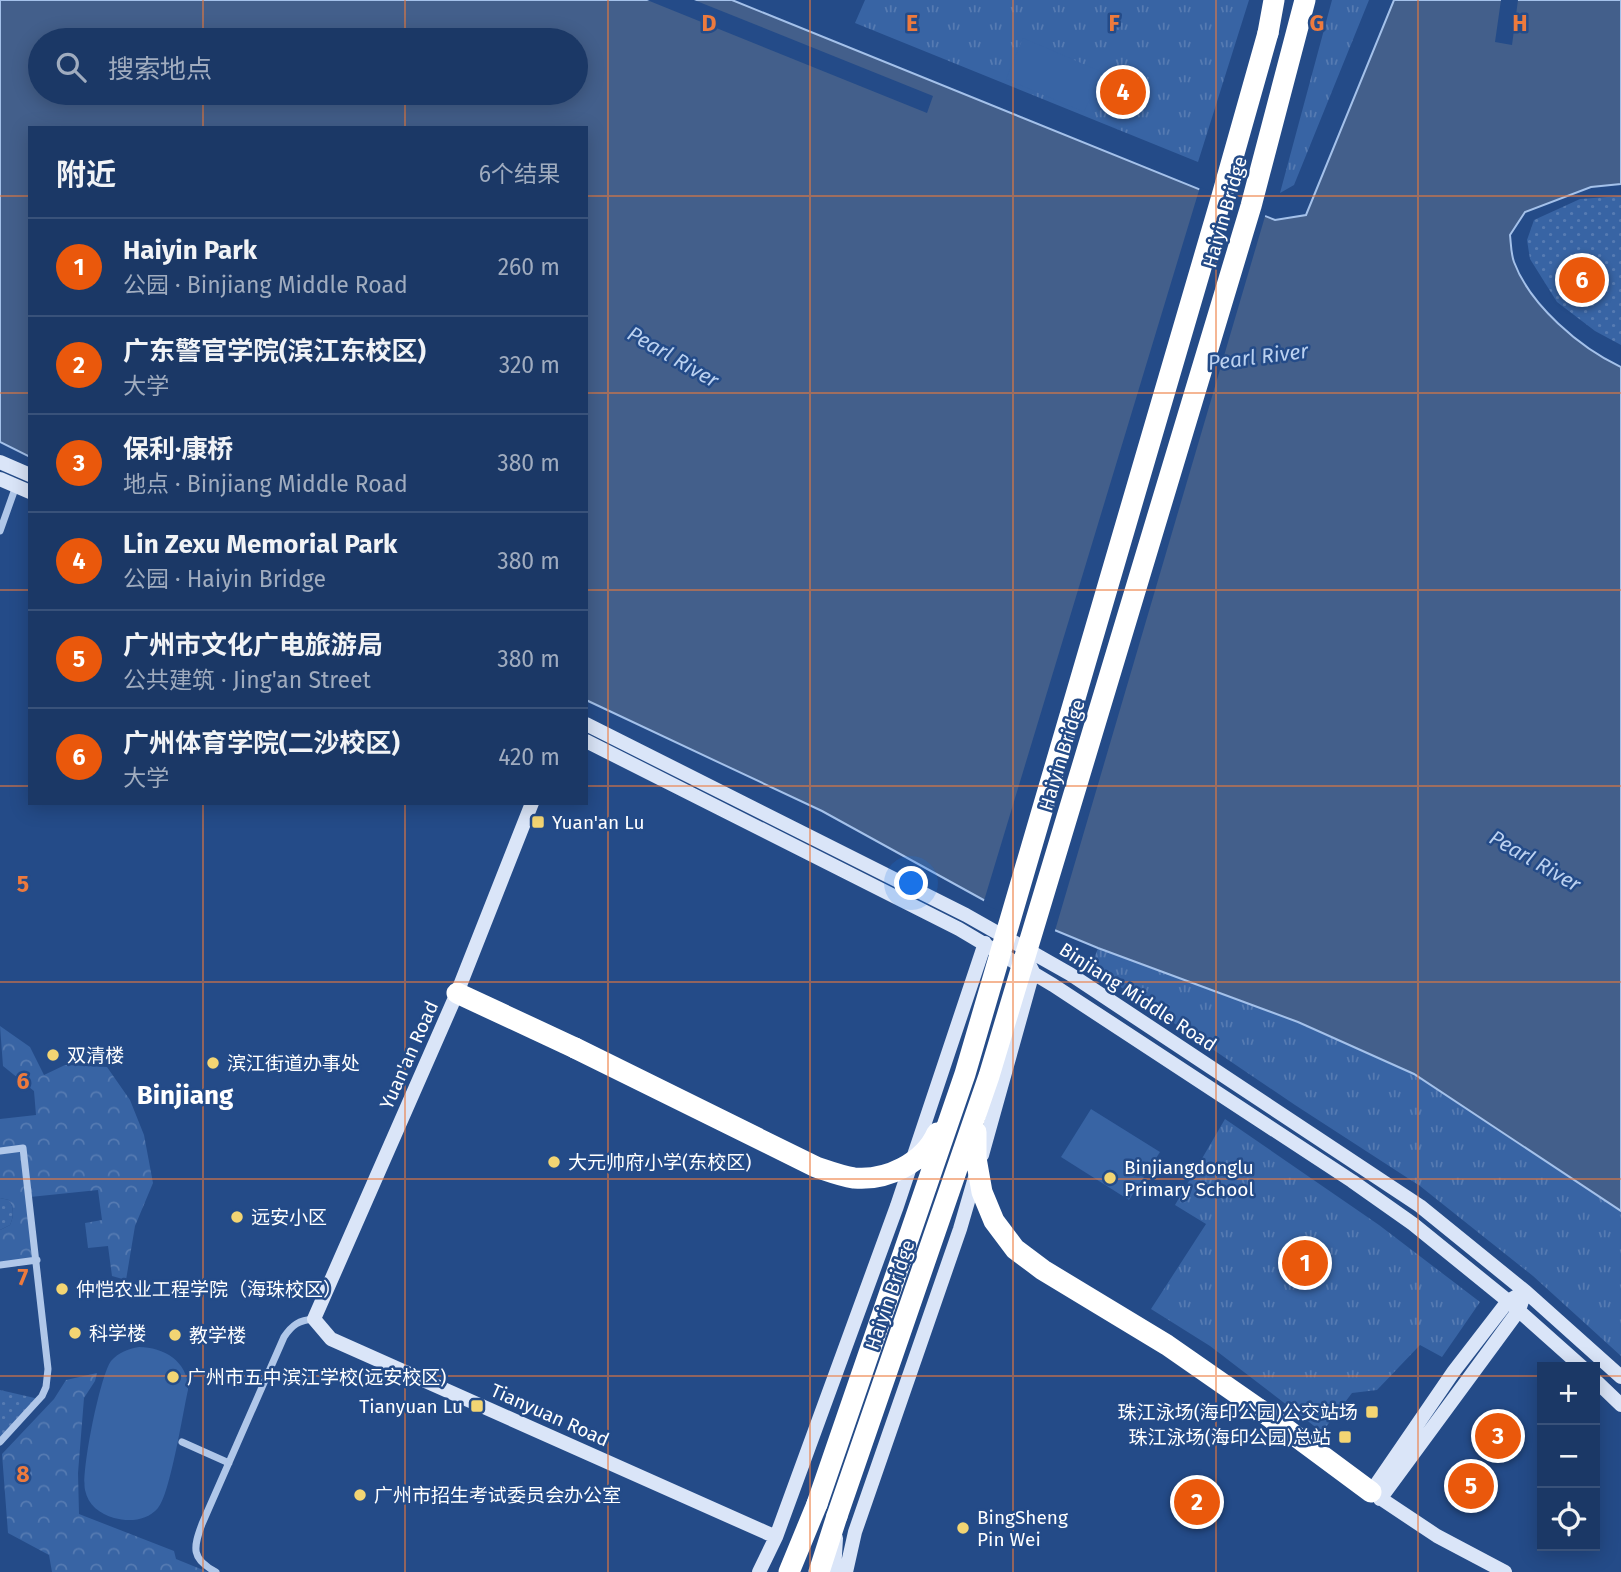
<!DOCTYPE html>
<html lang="zh">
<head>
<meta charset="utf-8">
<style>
	:root { --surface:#1b3866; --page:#243f6c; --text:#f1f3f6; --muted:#a0acbf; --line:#39527a; --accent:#ea580c }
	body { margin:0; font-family:"Fira Sans","Noto Sans SC",sans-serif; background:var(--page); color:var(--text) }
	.controls { position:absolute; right:21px; bottom:21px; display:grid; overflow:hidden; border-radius:0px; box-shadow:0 4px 18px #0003 }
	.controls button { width:63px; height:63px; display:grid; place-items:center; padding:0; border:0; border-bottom:2px solid var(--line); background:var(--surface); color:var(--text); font:35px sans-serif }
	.you { position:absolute; left:912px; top:884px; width:24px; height:24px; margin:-18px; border:5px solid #fff; border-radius:50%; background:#1a73e8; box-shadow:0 0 0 10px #1a73e833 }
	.badge { display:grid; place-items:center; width:46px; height:46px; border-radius:50%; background:var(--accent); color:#fff; font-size:23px; font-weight:700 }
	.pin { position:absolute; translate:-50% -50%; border:4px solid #fff; box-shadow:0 2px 7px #0006 }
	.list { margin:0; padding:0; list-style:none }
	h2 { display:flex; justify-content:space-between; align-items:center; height:91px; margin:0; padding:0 28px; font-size:30px }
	h2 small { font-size:23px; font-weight:400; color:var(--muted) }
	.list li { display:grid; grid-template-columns:46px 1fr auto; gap:21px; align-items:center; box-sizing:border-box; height:98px; padding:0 28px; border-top:2px solid var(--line) }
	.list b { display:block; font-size:26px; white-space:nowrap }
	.list p { margin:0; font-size:23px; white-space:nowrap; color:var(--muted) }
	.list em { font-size:23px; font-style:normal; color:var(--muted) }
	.icon { flex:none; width:38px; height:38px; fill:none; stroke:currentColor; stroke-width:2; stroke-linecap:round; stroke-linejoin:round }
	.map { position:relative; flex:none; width:1621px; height:1572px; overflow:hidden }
	.search { position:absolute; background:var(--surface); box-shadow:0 4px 18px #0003; left:28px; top:28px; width:560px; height:77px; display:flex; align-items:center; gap:18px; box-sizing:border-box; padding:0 24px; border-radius:38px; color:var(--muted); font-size:26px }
	.panel { position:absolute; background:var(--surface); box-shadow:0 4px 18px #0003; left:28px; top:126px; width:560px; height:679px; border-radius:0px }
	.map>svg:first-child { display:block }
</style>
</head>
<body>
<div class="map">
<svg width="1621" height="1572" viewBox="0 0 1621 1572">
	<defs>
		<pattern id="grass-dots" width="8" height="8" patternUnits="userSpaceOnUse" patternTransform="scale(1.75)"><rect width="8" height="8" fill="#3864a4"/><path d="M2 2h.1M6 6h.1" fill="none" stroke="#567bb2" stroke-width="1.8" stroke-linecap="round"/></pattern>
		<pattern id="forest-crowns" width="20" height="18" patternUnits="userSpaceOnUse" patternTransform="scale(1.75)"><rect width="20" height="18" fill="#3864a4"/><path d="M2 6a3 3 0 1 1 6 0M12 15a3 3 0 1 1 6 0" fill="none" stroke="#567bb2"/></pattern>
		<pattern id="park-tufts" width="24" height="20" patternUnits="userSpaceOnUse" patternTransform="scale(1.75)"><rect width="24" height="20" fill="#3864a4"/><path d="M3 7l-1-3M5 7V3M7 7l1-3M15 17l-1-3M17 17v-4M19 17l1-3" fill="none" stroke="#567bb2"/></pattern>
	</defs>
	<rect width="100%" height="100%" fill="#244b88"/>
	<path fill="url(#grass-dots)" d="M1621 196V345L1595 331 1557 302 1530 259 1527 240 1534 220 1580 199Z
		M0 1198 9 1200C14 1208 14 1216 10 1225L0 1230Z
		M0 1390 39 1399 0 1442Z"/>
	<path fill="url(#forest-crowns)" d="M0 1026 30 1047 44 1075 65 1065 107 1067 130 1100 144 1135 153 1183 135 1226 126 1280 112 1276 108 1246 88 1248 85 1223 102 1220 98 1190 30 1197 37 1260 0 1265V1230L10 1225C14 1216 14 1208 9 1200L0 1198V1119L36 1115 34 1091 3 1066Z
		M97 1373 95 1381 84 1398 78 1473 79 1514 174 1551 176 1559 208 1572H52L49 1555 8 1533 2 1454 54 1399 66 1380Z"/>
	<path fill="url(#park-tufts)" d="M865 0H1249L1198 162 855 23Z
		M1332 0H1369L1294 185 1280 193Z
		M1098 948 1298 1022 1414 1074 1621 1211V1356L1533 1276 1420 1186 1295 1105 1091 967Z
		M1225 1119 1379 1225 1480 1302 1442 1357 1420 1345 1377 1390 1352 1393 1322 1432 1210 1346 1151 1309 1206 1224 1175 1205Z"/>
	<path fill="#3864a4" d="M1023 38 1102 72 1084 112 1006 79Z
		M1091 1109 1160 1152 1129 1200 1061 1157Z
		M139 1347C164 1347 189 1362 188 1390 183 1412 170 1495 158 1508 147 1521 129 1522 114 1518 100 1514 88 1505 85 1490 81 1472 100 1376 111 1361 119 1352 128 1349 139 1347Z"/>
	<path fill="#435f8b" stroke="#a4c1ea" stroke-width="2" fill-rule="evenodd" d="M0 0H732L1275 220 1306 215 1394 0H1621V184L1591 187 1525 212 1510 235C1511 244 1511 254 1514 262 1530 305 1580 348 1621 367V1211L1414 1074 1298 1022 1098 948 989 903 822 811 586 700V128H30V457L0 442ZM40 40H576V93H40Z"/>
	<path fill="#244b88" d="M647 0H694L933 96 927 113Z
		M1501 0H1518L1512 45 1495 42Z
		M1200 187 1266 213 1054 934 983 904Z"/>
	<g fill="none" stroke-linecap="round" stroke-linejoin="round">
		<path stroke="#b0c7e9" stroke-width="7" d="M0 531 16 486
			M0 1151 23 1148 48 1369 46 1387 42 1396 0 1442
			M0 1265 37 1260
			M182 1442 229 1463
			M216 1572C191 1559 193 1548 202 1524L284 1337C292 1325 299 1320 314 1319"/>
		<path stroke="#dae5f8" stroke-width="14" d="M0 462 30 475
			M0 479 30 492
			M586 724 966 915 1070 974 1420 1206 1526 1292 1621 1377
			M586 741 959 929 1053 985 1352 1181 1413 1224 1508 1301 1582 1367
			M532 803 457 993 314 1319 331 1339 776 1537
			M982 1155 1033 972 1030 966
			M1595 1380 1621 1405
			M1380 1499 1519 1310 1522 1301
			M759 1572 776 1537 897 1206 985 943
			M834 1572 836 1538
			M846 1572 855 1532 960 1229 976 1174
			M1505 1572 1437 1536 1371 1492 1454 1371 1508 1301 1515 1297"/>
		<path stroke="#fff" stroke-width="21" d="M1268 33 1274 0
			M457 993 575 1048
			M1259 1409 1371 1492
			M789 1572 817 1504
			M819 1572 837 1516"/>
		<path stroke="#fff" stroke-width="21" d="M575 1048 816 1167C828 1171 841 1176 854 1178 886 1181 924 1163 937 1133
			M976 1132V1158L982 1192 994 1221 1015 1249 1043 1270 1167 1345 1259 1409
			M817 1504 965 1074 1222 196 1268 33
			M837 1516 989 1076 1251 206 1305 0"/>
	</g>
	<path fill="none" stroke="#ed7a3d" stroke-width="2" stroke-opacity="0.55" d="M203 0V40M405 0V40M608 0V1572M810 0V1572M1013 0V1572M1216 0V1572M1418 0V1572M203 93V128M405 93V128M0 196H30M586 196H1621M0 393H30M586 393H1621M0 590H30M586 590H1621M0 786H30M586 786H1621M203 803V1572M405 803V1572M0 982H1621M0 1179H1621M0 1376H1542M1595 1376H1621"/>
	<g fill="#f3d573" stroke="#244b88" stroke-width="2.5">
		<rect x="531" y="815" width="14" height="14" rx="3.5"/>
		<circle cx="53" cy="1055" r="7"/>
		<circle cx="213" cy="1063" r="7"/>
		<circle cx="554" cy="1162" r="7"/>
		<circle cx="1110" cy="1178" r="7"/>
		<circle cx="237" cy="1217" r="7"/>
		<circle cx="62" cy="1289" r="7"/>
		<circle cx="75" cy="1333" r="7"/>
		<circle cx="175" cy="1335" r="7"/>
		<circle cx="173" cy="1377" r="7"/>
		<rect x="470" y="1399" width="14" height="14" rx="3.5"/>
		<rect x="1365" y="1405" width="14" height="14" rx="3.5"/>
		<rect x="1338" y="1430" width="14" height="14" rx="3.5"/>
		<circle cx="360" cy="1495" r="7"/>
		<circle cx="963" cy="1528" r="7"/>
	</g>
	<g text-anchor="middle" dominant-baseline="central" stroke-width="5" stroke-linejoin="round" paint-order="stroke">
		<g font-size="19" fill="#fff" stroke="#244b88">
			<text transform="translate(1225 212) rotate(-74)">Haiyin Bridge</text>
			<text transform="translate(1062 755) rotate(-73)">Haiyin Bridge</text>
			<text transform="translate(1138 997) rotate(33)">Binjiang Middle Road</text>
			<text transform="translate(409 1055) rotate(-66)">Yuan'an Road</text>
			<text transform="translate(890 1295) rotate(-71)">Haiyin Bridge</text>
			<text transform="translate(550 1415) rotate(24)">Tianyuan Road</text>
		</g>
		<g font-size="19" fill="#fff" stroke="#244b88" text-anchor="start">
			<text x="552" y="822">Yuan'an Lu</text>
			<text x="67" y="1055">双清楼</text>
			<text x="227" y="1063">滨江街道办事处</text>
			<text x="568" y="1162">大元帅府小学(东校区)</text>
			<text x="1124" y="1167">Binjiangdonglu<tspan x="1124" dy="22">Primary School</tspan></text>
			<text x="251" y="1217">远安小区</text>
			<text x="76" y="1289">仲恺农业工程学院（海珠校区）</text>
			<text x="89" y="1333">科学楼</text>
			<text x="189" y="1335">教学楼</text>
			<text x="187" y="1377">广州市五中滨江学校(远安校区)</text>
			<text x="463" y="1406" text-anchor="end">Tianyuan Lu</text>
			<text x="1358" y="1412" text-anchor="end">珠江泳场(海印公园)公交站场</text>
			<text x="1331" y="1437" text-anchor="end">珠江泳场(海印公园)总站</text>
			<text x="374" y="1495">广州市招生考试委员会办公室</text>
			<text x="977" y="1517">BingSheng<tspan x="977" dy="22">Pin Wei</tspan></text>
		</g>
		<g font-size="21" font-style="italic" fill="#bbd1f0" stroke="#244b88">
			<text transform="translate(673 357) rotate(30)">Pearl River</text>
			<text transform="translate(1258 357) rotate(-7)">Pearl River</text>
			<text transform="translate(1535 861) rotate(30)">Pearl River</text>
		</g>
		<g font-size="26" font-weight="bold" fill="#fff" stroke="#244b88">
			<text x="185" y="1095">Binjiang</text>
		</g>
	</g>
	<g font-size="23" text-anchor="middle" font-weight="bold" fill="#ed7a3d" stroke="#244b88" stroke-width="5" stroke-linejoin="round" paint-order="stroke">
		<text x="709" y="31">D</text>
		<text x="912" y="31">E</text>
		<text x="1114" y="31">F</text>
		<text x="1317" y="31">G</text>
		<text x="1520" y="31">H</text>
		<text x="23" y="892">5</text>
		<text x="23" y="1089">6</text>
		<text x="23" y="1285">7</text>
		<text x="23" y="1482">8</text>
	</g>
</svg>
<div class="controls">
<button>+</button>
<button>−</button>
<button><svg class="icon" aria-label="locate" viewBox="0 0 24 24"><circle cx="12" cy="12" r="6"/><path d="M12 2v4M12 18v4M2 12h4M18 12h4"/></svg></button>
</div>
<div class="you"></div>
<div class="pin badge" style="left:1305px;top:1263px">1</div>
<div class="pin badge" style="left:1197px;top:1502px">2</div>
<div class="pin badge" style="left:1498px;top:1436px">3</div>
<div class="pin badge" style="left:1123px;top:92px">4</div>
<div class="pin badge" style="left:1471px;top:1486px">5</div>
<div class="pin badge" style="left:1582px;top:280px">6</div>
<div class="search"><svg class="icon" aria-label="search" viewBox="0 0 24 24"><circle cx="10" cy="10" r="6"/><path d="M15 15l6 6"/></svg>搜索地点</div>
<section class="panel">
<h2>附近<small>6个结果</small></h2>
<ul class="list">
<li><span class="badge">1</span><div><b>Haiyin Park</b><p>公园 · Binjiang Middle Road</p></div><em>260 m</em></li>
<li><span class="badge">2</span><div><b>广东警官学院(滨江东校区)</b><p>大学</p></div><em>320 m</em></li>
<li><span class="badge">3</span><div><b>保利·康桥</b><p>地点 · Binjiang Middle Road</p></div><em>380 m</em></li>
<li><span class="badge">4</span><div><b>Lin Zexu Memorial Park</b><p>公园 · Haiyin Bridge</p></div><em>380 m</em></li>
<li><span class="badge">5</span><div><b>广州市文化广电旅游局</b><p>公共建筑 · Jing'an Street</p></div><em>380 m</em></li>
<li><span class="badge">6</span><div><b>广州体育学院(二沙校区)</b><p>大学</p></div><em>420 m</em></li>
</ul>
</section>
</div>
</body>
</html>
